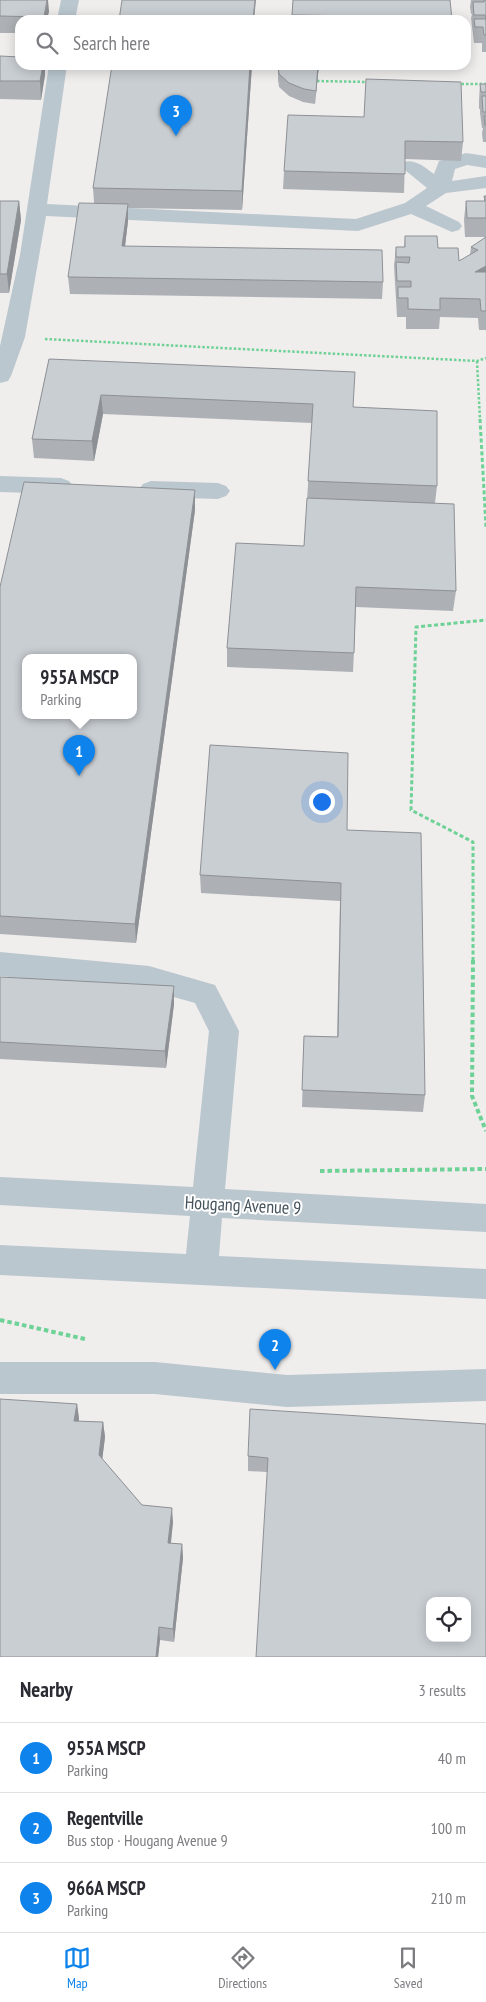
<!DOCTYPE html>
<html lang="en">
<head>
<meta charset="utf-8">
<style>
	:root { --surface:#fff; --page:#f2f2f3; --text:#2b2b33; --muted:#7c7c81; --line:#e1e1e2; --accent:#0d83eb }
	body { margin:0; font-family:"PT Sans Narrow",sans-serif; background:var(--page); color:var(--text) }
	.controls { position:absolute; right:15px; bottom:15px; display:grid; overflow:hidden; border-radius:10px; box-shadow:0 2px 12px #0003 }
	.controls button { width:45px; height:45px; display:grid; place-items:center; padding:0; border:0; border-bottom:1px solid var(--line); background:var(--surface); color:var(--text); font:25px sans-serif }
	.you { position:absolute; left:321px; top:801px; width:18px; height:18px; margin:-12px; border:4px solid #fff; border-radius:50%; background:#1a73e8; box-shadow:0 0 0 8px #1a73e833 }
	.badge { display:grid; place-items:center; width:32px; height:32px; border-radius:50%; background:var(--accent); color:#fff; font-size:16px; font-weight:700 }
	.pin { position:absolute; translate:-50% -41px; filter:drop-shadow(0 1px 2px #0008) }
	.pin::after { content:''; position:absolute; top:26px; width:18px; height:15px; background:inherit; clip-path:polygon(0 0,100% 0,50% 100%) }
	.popup { position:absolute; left:22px; top:654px; width:115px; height:65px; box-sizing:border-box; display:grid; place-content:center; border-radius:10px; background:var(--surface); filter:drop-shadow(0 1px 4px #0005); font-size:16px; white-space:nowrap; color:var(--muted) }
	.popup b { font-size:19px; color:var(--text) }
	.popup::after { content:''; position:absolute; left:50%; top:100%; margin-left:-10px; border:10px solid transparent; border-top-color:var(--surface) }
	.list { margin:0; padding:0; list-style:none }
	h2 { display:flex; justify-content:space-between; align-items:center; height:65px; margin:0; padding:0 20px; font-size:21px }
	h2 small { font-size:16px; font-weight:400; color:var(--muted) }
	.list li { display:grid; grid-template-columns:32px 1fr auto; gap:15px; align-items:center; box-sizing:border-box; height:70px; padding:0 20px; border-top:1px solid var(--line) }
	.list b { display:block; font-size:19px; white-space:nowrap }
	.list p { margin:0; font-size:16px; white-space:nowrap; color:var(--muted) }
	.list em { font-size:16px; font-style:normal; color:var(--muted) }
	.icon { flex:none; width:28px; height:28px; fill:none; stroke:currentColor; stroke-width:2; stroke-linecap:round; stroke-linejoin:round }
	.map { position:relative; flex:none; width:486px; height:1657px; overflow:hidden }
	.search { position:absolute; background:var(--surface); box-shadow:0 2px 12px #0003; left:15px; right:15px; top:15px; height:55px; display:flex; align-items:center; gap:12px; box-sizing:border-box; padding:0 18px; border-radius:15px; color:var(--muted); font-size:19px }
	.sheet { height:275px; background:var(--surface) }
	nav { display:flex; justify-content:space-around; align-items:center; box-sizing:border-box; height:70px; border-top:1px solid var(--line); background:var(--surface); font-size:14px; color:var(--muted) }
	nav a { display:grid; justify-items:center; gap:2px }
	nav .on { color:var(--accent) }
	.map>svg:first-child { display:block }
</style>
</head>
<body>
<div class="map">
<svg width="486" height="1657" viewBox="0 0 486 1657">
	<rect width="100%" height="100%" fill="#f0eded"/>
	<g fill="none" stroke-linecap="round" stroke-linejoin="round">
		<path stroke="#6ed297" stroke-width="2.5" stroke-dasharray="2.5 2" stroke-linecap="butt" d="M317 81 368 82
			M457 84H486
			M45 339 477 361 486 358
			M477 361 480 420"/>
		<path stroke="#6ed297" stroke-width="3" stroke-dasharray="4 2.5" stroke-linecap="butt" d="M480 419 486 527
			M473 961V842L411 810 416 627 486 620"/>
		<path stroke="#6ed297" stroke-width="4" stroke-dasharray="4.5 3" stroke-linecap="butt" d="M473 960 472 1096 486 1131
			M320 1171 486 1169
			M0 1320 85 1339"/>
		<path fill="#bac7ce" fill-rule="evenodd" d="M61 0H79L75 20H57Z
			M49 65H67L47 204 356 219 405 203 427 188 400 166 403 162C416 159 424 167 434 174L439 161 466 153 486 156V168L467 165 455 169 452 181 486 176V188L446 193 426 206 459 222 462 226 459 230 452 232 411 214 358 231 46 216 25 337 11 376 8 381 0 383V346L20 255Z
			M0 476 61 478 69 481 73 486 69 491 61 494 0 492Z
			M151 481 218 483 226 486 230 491 226 496 218 499 151 497 143 494 139 489 143 484Z
			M0 952 149 966 215 985 239 1031 225 1189 486 1204V1232L222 1218 219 1256 486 1269V1299L0 1275V1245L186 1254 190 1216 0 1205V1177L193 1187 209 1031 195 1003 149 990 0 976Z
			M0 1362H155L287 1375 486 1369V1401L287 1407 155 1394H0Z"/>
	</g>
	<path fill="#adb1b5" d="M0 0 49 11 47 20H20V33H0Z
		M293 0 452 20H292Z
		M471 0H486V52H482V43H474L471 18 472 14H471L470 7Z
		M0 56 45 75 41 100 0 99Z
		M252 65 242 210 128 208V221L125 246 383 282 382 299 70 294 68 277 94 203 93 188Z
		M319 65 315 104 303 102 289 96 279 87 278 80V67Z
		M381 65H452V66Z
		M366 79 463 142 461 161 405 159 404 193 283 189 284 171 364 117Z
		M480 84H486V142H483L482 133 483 128H482L480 113V109H479V100Z
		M484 196H486V330H479L478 318 440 317 439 329H406V317H397L394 266 396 247H404L405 236 438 248 459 261 470 255 471 247 486 237H465L464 219 466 201H484Z
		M0 201H19L21 220 9 293H0Z
		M49 359 353 407 437 486 435 503 456 591 453 611 356 607 353 672 227 667V648L304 546 312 423 103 414 94 461 34 458 32 439Z
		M195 490V510L136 943 0 934V587Z
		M347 830 425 1095 423 1112 302 1107 304 1036 337 1037 340 901 201 893 200 875Z
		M0 977 174 986V1004L166 1068 0 1059Z
		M77 1404 79 1419V1422H103L105 1437 102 1459 142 1505 173 1522 171 1544H182L183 1558 174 1642 160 1640 158 1657H0Z
		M486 1424 267 1472 248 1471V1456Z"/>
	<path fill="#8d9094" d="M47 0H48L49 11 47 20H44Z
		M255 0H256L254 20H253Z
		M43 65H45V75L41 100 40 81Z
		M250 65H252L242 210V191Z
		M318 65H319L315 104Z
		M19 201 21 220 9 293 7 274Z
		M128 204V221L123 263 122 246Z
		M486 266V284L475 272Z
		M101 395 103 414 94 461 92 441Z
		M195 490V510L136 943 135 924Z
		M174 986V1004L166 1068 165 1051Z
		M77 1404 79 1419 77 1436 74 1421Z
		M103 1422 105 1437 101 1470 99 1455Z
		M172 1508 173 1522 169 1557 168 1543Z
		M182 1544 183 1558 174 1642 173 1629Z
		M159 1627 160 1640 158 1657H156Z"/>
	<path fill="#c9ced3" stroke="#8d9094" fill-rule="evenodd" d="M0 0H47L44 17 0 16Z
		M122 0H255L253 20H119Z
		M293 0H450L452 20H366V16L292 15Z
		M484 0H486V35H484L483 27H475L474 19H486L485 15H474L473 2H484Z
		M0 56 20 57V65H43L40 81H0Z
		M112 65H250L242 191 93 188Z
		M279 65H318L316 91 304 89 289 83 279 74 278 67Z
		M366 79 461 82 463 142 405 141V174L284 171 288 115 364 117Z
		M480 84H486V92H481Z
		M482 96H486V112H483Z
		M484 116H486V125H485Z
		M484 196H486V218H467L466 201H485Z
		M0 201H19L7 274H0Z
		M79 203 128 204 122 246 382 250 383 282 68 277Z
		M405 236H437L438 248H458L459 261 478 250 471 247 486 237V266L475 272H486V311H481L480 299 440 298V310L408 309V298H398V287H411V281H397L396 262 409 263 410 257H396V247H405Z
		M49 359 355 372 353 407 437 411V486L308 481 313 404 101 395 92 441 32 439Z
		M24 482 195 490 135 924 0 916V587ZM25 657H133V715H25Z
		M307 498 454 504 456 591 356 587 354 653 227 648 236 543 304 546Z
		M210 745 348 753 347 830 421 833 425 1095 302 1090 304 1036 338 1037 341 883 200 875Z
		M0 977 174 986 165 1051 0 1042Z
		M0 1399 77 1404 74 1421 103 1422 99 1455 142 1505 172 1508 168 1543 182 1544 173 1629 159 1627 156 1657H0Z
		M250 1409 486 1424V1657H256L268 1458 248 1456ZM430 1601H467V1638H430Z"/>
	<g text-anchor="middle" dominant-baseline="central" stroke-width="4" stroke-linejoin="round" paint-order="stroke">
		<g font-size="18" fill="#44535c" stroke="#fff">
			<text transform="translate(243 1205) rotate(3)">Hougang Avenue 9</text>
		</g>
	</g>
</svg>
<div class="controls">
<button><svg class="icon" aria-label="locate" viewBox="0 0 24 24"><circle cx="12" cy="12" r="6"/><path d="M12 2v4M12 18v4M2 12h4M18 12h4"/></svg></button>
</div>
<div class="you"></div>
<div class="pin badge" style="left:79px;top:776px">1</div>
<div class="popup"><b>955A MSCP</b>Parking</div>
<div class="pin badge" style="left:275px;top:1370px">2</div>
<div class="pin badge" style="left:176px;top:136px">3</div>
<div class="search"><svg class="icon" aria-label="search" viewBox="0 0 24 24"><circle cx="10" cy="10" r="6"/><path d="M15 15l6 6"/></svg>Search here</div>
</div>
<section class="sheet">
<h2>Nearby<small>3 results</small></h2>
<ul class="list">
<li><span class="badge">1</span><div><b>955A MSCP</b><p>Parking</p></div><em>40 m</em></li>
<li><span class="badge">2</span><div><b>Regentville</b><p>Bus stop · Hougang Avenue 9</p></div><em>100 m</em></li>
<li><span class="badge">3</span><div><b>966A MSCP</b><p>Parking</p></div><em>210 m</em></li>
</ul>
</section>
<nav>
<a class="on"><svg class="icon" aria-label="map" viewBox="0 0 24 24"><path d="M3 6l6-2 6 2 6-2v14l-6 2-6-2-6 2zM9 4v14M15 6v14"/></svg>Map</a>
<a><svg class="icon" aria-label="directions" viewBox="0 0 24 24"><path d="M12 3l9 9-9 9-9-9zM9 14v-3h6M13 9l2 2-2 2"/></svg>Directions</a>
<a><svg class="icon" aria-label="saved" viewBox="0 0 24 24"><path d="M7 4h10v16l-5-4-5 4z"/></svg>Saved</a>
</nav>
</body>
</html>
